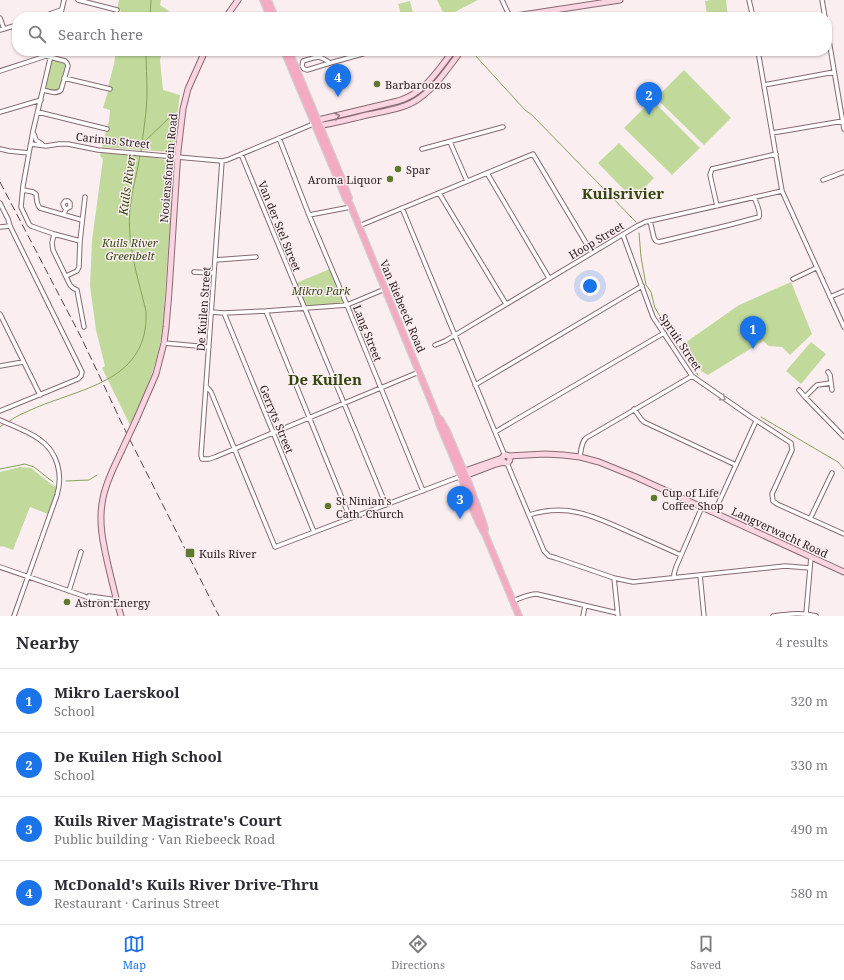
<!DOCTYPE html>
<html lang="en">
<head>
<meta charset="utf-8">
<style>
	:root { --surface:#fff; --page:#f2f2f3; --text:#2b2b33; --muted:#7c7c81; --line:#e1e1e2; --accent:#1a73e8 }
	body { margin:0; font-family:"Noto Serif",serif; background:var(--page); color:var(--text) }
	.you { position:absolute; left:590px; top:286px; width:14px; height:14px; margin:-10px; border:3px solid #fff; border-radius:50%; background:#1a73e8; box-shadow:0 0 0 6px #1a73e833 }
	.badge { display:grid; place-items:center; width:26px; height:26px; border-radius:50%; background:var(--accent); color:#fff; font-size:13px; font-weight:700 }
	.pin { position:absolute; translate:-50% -33px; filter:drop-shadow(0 1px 2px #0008) }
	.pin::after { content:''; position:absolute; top:21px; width:14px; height:12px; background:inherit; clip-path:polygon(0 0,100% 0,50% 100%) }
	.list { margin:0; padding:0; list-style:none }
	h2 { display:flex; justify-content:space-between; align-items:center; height:52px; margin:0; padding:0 16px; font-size:17px }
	h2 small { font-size:13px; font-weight:400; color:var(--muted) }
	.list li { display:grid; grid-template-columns:26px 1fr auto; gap:12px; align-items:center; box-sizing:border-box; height:64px; padding:0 16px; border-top:1px solid var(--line) }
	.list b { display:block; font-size:15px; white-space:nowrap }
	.list p { margin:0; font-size:13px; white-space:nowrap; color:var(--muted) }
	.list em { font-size:13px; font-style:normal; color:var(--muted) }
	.icon { flex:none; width:22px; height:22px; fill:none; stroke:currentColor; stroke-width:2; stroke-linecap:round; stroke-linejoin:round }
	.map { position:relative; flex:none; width:844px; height:616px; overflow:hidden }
	.search { position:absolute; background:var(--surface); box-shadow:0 1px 3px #0004; left:12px; right:12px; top:12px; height:44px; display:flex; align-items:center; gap:10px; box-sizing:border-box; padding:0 14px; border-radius:16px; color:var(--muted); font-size:15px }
	.sheet { height:308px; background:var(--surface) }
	nav { display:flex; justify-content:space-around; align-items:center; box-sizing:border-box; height:56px; border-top:1px solid var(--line); background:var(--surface); font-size:11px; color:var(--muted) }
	nav a { display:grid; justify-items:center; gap:2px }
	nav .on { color:var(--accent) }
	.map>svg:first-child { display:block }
</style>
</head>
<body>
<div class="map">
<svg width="844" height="616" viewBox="0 0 844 616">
	<rect width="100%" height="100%" fill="#fbeef1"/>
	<path fill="#c1da9c" d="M119 0H161L160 5 169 11 167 17H118L119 13H120L121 10 117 9Z
		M437 0H478L445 17Z
		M711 0H726L728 17H707L705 1Z
		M410 1 414 17H402L398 4Z
		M116 51H162L160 60 163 90 180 95C177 112 177 130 175 147L173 151 170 152 102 147 106 131H107L108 128H107L109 121 110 110 103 108 108 91H110V88L108 87 114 64Z
		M53 59 64 62 66 66 60 88 59 90 55 91 47 89 45 87 52 60Z
		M684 70 731 118 704 145 656 98Z
		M652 100 700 148 672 175 624 128Z
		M619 143 654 178 633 199 598 163Z
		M101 153C119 154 158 155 173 163L174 166 163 322C159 362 147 389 130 425L102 368 105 366 96 330 90 286 92 240 103 159 100 156Z
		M330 269 344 301 343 304 306 306 296 283Z
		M791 282 812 334 790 355 782 347 769 346 763 341 708 375 701 371 682 345 739 305Z
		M811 342 826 354 801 384 786 371Z
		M20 467 31 468 51 484 57 487 48 514 30 507 13 550 2 546V547L0 546V472Z"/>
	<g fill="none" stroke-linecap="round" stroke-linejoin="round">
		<path stroke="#86a257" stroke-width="1" d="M150 17 151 0
			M467 52 474 54 525 110 532 115 636 222
			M142 144 171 116H176
			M141 152C143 132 147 112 147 92 147 78 146 65 146 51
			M639 233 641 257 646 285 651 292 655 308 676 343 698 375
			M761 417 838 462 844 469
			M8 422C16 416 26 412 35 408 85 387 149 380 146 311 137 275 125 238 131 201 133 185 138 170 140 155
			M0 427 5 423
			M0 469 25 464 34 467 53 482
			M66 481 89 480 97 475"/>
		<g stroke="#866a72" stroke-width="5.5">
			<path id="street" d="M78 0 117 10
				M502 0 510 17
				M749 0 753 17
				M822 0 825 17
				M41 17 61 10
				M60 17 64 0
				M0 18 4 29
				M827 29 844 129
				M0 30 17 25
				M52 51 33 131 23 186 21 207 29 224 31 226 54 234 80 241
				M758 51 782 191 844 327
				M330 63C318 54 317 57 303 61L302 66 304 69 307 70 330 63 373 51
				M0 71 46 56 65 61 67 63 68 66 61 90C56 95 49 91 43 90
				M64 78 110 89
				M764 85 834 72
				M0 112 41 100
				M38 112 107 129
				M772 133 843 121
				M34 134 36 140 42 144
				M279 138 309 215 347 305 423 491
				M450 142 467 181
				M31 144 46 146 59 144H68L98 150 222 161 227 160 311 125 313 122
				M0 149 9 151 29 153
				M422 149 503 127
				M241 154 386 505
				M222 161 201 455 202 459H209L215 457 419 372
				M487 173 549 278
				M823 180 844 172
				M23 190 33 192 36 194C37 199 36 204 40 208L82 220
				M439 193 506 304
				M0 203 8 219 10 226 82 372 81 376 78 379 0 411
				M717 206 710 175 712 169 776 154
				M402 208 505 456
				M64 214 66 209 70 207V203L68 201H65L63 204 64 207 66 209
				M309 215 351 207
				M650 221 654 238 656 241 659 242 729 225 759 217C761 211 756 203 754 197
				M359 226 533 154 592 253
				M0 227 10 226
				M54 234 52 243 53 250 70 285 73 288 77 290 84 327
				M623 235 653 317 692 376 751 417 791 443 792 450 772 494 773 501 777 504 844 534
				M215 260 256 257
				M194 272 214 273
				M66 276 77 271 79 267 80 241 85 197
				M793 279 816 268
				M830 297 844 291
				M266 311 350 518
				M212 312 224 313 266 311 347 305 385 289
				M224 313 314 532
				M0 314 40 395
				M164 343 209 347
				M435 345 445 341 637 226 645 222 782 191
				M0 366 23 362
				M828 372 830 375 832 390
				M475 385 642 286
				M206 386 211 392 275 547 456 478 461 477
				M799 390 805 397 844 437
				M805 397 817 385 831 383
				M634 409 641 419 644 422 736 465
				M0 420C13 426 28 431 39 439 58 452 63 475 57 495L14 616
				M495 432 664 333
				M580 457C581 450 581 443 586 438L692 376
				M507 463 544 551 549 556 556 558 614 578 633 582 785 566 810 568
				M714 513 756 421
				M529 515C567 503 594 516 627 531 645 539 663 547 681 555
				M810 519 832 473
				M0 567 84 596C94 601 106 604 118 605
				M700 575 704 616
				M614 578 618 616
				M674 578V574L676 567 702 507
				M69 591 81 552
				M89 596 117 600
				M513 601C521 598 528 594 537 594L617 613
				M806 614 811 557
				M583 616 585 606
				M773 616C788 614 802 612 816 616"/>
		</g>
		<g stroke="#866a72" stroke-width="7">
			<path id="secondary" d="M226 17 238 0
				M509 17 620 0
				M314 121 398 101C425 93 437 71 453 51
				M316 126C333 124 350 119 367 115 385 111 406 109 421 97 437 85 449 67 461 51
				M136 420 156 374 164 343 166 327 169 292 178 151 183 109 188 89 205 51
				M121 452C114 467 106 482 103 498 98 521 103 543 108 565 112 582 116 599 121 616
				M502 459a4 4 0 1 1 8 0a4 4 0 1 1-8 0Z
				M508 456 545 454 563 455 580 457 599 462 636 477 844 572
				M462 472 502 458
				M462 477 496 464 504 462"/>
		</g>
		<g stroke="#d1cfcf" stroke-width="8">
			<path id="primary" d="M263 0 270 17
				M268 0 275 17
				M284 51 346 199 350 204 437 416 439 424C448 445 457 465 464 485 470 501 475 519 485 534L519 616
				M289 51 341 177 349 198
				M440 419 447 431 468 481 482 519 485 529"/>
		</g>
		<use href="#street" stroke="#fff" stroke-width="3.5"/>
		<use href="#secondary" stroke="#fad4e1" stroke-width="5"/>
		<use href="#primary" stroke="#f5aac3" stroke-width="5.5"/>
		<path stroke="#514548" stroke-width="1" stroke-dasharray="8 4" stroke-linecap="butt" d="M0 182 81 337 126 432 219 616"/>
		<g stroke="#866a72" stroke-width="7" stroke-linecap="butt">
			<path id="secondary-bridge" d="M121 452 136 420"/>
		</g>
		<use href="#secondary-bridge" stroke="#fad4e1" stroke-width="5"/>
	</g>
	<defs><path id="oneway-chevron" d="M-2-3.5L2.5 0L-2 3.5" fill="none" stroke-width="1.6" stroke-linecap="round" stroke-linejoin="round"/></defs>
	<use stroke="#947c84" href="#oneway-chevron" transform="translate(337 116) rotate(-14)"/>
	<use stroke="#a19c9d" href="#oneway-chevron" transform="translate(723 398) rotate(35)"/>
	<g fill="#5e792c" stroke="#fbeef1" stroke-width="1.5">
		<circle cx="377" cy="84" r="4"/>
		<circle cx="398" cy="169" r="4"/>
		<circle cx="390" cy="179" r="4"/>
		<circle cx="654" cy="498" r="4"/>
		<circle cx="328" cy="506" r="4"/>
		<rect x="185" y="548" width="10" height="10" rx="2"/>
		<circle cx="67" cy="602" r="4"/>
	</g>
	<g text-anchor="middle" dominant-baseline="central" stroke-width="3" stroke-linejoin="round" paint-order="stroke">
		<g font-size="11" fill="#2f2326" stroke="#fbeef1" text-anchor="start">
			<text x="385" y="84">Barbaroozos</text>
			<text x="406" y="169">Spar</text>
			<text x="382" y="179" text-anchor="end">Aroma Liquor</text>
			<text x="662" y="492">Cup of Life<tspan x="662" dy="13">Coffee Shop</tspan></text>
			<text x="336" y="500">St Ninian's<tspan x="336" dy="13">Cath. Church</tspan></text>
			<text x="199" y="553">Kuils River</text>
			<text x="75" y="602">Astron Energy</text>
		</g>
		<g font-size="11" fill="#2f2326" stroke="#fbeef1">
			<text transform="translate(113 140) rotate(6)">Carinus Street</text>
			<text transform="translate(168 168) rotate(-85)">Nooiensfontein Road</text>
			<text transform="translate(280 226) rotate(68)">Van der Stel Street</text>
			<text transform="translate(596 240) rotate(-31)">Hoop Street</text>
			<text transform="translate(403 306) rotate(67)">Van Riebeeck Road</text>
			<text transform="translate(203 309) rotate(-86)">De Kuilen Street</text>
			<text transform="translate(368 333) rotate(68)">Lang Street</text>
			<text transform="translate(681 342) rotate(56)">Spruit Street</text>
			<text transform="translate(277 419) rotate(68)">Gerryts Street</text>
			<text transform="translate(780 532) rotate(25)">Langverwacht Road</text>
		</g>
		<g font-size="11" font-style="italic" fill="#384a13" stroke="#fbeef1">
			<text x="130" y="242">Kuils River<tspan x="130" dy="13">Greenbelt</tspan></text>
			<text x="321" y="290">Mikro Park</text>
		</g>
		<g font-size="12" font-style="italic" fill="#314309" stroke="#fbeef1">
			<text transform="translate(127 185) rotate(-82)">Kuils River</text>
		</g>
		<g font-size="15" font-weight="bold" fill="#344610" stroke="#fbeef1">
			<text x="623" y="193">Kuilsrivier</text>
			<text x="325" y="379">De Kuilen</text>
		</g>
	</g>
</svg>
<div class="you"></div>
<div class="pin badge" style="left:753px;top:349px">1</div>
<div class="pin badge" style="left:649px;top:115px">2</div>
<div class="pin badge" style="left:460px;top:519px">3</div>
<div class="pin badge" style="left:338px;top:97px">4</div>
<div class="search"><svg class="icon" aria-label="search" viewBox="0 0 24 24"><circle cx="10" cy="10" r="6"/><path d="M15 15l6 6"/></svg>Search here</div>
</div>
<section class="sheet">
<h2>Nearby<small>4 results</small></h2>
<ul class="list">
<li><span class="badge">1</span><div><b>Mikro Laerskool</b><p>School</p></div><em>320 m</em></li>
<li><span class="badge">2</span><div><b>De Kuilen High School</b><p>School</p></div><em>330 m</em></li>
<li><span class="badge">3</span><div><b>Kuils River Magistrate's Court</b><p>Public building · Van Riebeeck Road</p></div><em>490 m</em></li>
<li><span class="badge">4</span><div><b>McDonald's Kuils River Drive-Thru</b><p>Restaurant · Carinus Street</p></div><em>580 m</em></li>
</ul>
</section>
<nav>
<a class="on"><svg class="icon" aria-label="map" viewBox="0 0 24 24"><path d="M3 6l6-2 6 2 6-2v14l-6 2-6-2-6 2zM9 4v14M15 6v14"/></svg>Map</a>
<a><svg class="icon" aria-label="directions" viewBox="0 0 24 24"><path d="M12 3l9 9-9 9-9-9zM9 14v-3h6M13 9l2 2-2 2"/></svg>Directions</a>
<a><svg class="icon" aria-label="saved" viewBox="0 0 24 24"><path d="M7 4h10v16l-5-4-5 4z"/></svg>Saved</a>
</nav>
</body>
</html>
